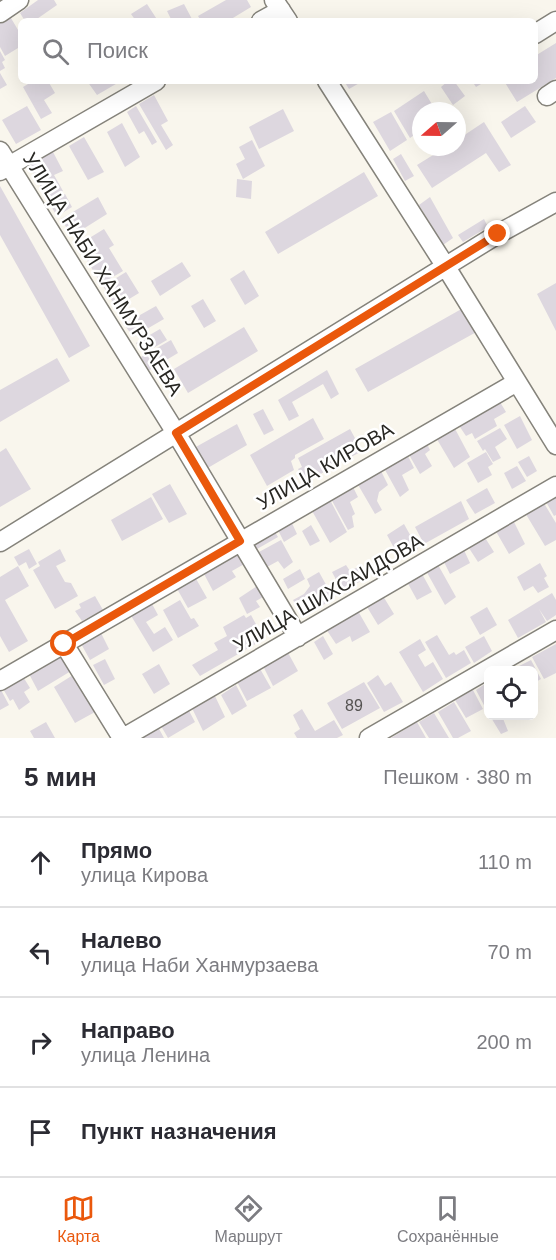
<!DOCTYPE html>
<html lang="ru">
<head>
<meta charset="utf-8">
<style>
	:root { --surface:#fff; --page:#f2f2f3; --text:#2b2b33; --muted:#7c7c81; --line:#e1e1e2; --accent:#ea580c }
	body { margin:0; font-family:Arial,sans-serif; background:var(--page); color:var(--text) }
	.controls { position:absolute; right:18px; bottom:18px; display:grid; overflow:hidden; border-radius:9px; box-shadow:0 6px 24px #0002 }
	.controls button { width:54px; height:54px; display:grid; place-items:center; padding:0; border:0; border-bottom:2px solid var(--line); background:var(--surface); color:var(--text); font:30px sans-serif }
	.compass { position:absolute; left:412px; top:102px; width:54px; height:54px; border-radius:50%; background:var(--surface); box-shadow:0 6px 24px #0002; rotate:250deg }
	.stop { position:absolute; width:18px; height:18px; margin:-14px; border:4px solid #ea580c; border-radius:50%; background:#fff }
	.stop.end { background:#ea580c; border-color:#fff; box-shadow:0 2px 6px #0008 }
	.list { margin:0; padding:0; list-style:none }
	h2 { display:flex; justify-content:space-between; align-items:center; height:78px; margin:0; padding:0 24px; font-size:26px }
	h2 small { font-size:20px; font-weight:400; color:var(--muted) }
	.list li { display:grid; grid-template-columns:39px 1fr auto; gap:18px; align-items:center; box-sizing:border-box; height:90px; padding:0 24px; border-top:2px solid var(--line) }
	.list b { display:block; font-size:22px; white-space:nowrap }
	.list p { margin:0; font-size:20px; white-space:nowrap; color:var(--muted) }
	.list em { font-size:20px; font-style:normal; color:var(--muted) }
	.icon { flex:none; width:33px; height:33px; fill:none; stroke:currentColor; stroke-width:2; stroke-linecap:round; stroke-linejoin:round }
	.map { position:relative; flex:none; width:556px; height:738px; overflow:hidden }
	.search { position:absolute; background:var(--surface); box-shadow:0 6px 24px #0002; left:18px; right:18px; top:18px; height:66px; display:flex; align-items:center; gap:15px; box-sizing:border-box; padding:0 21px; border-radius:9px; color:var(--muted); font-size:22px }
	.sheet { height:438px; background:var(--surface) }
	nav { display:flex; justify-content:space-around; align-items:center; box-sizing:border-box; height:84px; border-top:2px solid var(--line); background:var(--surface); font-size:16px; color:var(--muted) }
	nav a { display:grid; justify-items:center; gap:3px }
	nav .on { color:var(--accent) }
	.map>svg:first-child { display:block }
</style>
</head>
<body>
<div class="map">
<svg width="556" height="738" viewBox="0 0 556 738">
	<rect width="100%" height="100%" fill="#f9f6ed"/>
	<path fill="#ddd7df" d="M38 0H54L57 5 34 21H25L20 13Z
		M226 0H247L251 7 228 21H201L198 16Z
		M147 4 158 21H136L131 14Z
		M184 4 193 21H172L167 11Z
		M8 13 21 35V53L18 48 5 56 0 47V19Z
		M556 43V78L517 102 504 81H535V56Z
		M0 51 5 60 2 62 5 68 0 71Z
		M0 73 7 85 0 89Z
		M33 81H48L55 93 44 100 52 113 41 119 23 87Z
		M87 81H121L97 95Z
		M344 81H363L349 89Z
		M448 81H454L465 96 453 105 441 87Z
		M472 81H486L476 87Z
		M424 91 436 111H421V130L410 138 394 111Z
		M154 95 168 121 161 125 173 145 166 150 139 104Z
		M27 106 41 130 16 144 2 120Z
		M136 106 157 142 152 145 144 131 139 134 127 112Z
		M525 106 536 122 511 138 501 122Z
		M283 109 294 131 259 149 249 127Z
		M391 112 407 140 390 151 373 122Z
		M484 122 511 165 499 172 486 153 432 188 417 165 446 147H457V140Z
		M122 123 140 157 125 167 107 132Z
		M84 137 104 172 88 180 69 146Z
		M252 140 265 166 243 179 236 164 245 159 239 147Z
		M53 152 63 171 54 175 63 191 48 200 29 165Z
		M401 154 414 176 405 181 393 159Z
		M364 172 378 196 278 254 265 232Z
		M237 179 252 181 251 199 236 197Z
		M0 186 90 346 69 358 0 235Z
		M65 194 72 207 57 216 49 203Z
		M98 197 107 214 72 236 61 219Z
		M430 197 453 238 443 245 419 205Z
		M484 219 488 227 463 242 458 235Z
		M104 229 114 245 109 248 123 271 101 284 78 245Z
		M182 262 191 276 160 296 151 281Z
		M244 270 259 296 245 305 230 279Z
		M126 272 139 293 116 307 103 286Z
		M556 283V331L537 294Z
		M203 299 216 321 204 328 191 306Z
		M156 306 164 319 133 337 124 324Z
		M465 307 480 330 368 392 355 369Z
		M244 327 258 351 188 393 174 369Z
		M160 329 167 340 143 354 136 343Z
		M171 340 178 353 148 371 141 357Z
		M57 358 70 381 0 422V390Z
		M327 370 339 394 331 399 323 384 292 402 299 416 289 421 278 400Z
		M497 397 506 412 494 419 497 426 475 439 472 433 466 436 456 421Z
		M263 409 274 430 264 435 253 414Z
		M520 416 532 440 517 449 504 425Z
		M313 418 324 439 295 455V458L291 461 294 470 267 486 250 455Z
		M237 424 247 445 206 469 194 448Z
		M453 425 470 457 454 468 435 436Z
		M500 428 507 439 495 447 501 458 493 462 485 449 483 451 477 441Z
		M350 429 362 451 306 482 298 469 302 467 298 458Z
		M426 442 430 450 425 454 432 466 420 474 408 453Z
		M6 448 31 489 0 507V452Z
		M486 452 493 464 488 467 492 475 478 483 467 463Z
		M407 454 414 468 402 475 409 490 400 497 384 468Z
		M529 456 537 471 527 477 518 462Z
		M517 466 526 481 512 489 504 473Z
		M380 469 388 485 379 492 377 501 382 510 375 514 357 483Z
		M170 484 187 514 169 523 152 494Z
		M352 485 358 497 350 502 355 514 352 516 354 527 348 530 330 497Z
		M487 488 495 503 475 514 466 500Z
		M556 494V515L554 516 545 500Z
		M151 497 163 519 122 541 111 520Z
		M329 498 347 532 330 543 311 509Z
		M542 500 556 523V540L545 546 524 511Z
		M461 501 469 519 424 544 415 527Z
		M512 518 525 544 509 554 494 528Z
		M291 521 297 534 284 542 277 528Z
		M404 524 418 549 400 559 387 535Z
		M311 525 320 541 310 546 302 531Z
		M272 527 278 537 257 549 251 539Z
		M484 536 494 552 478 562 467 545Z
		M281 540 293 562 284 569 278 561 267 567 259 552Z
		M463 548 470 563 450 574 443 560Z
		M29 549 37 564 29 569 26 562 19 566 14 557Z
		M60 549 66 561 56 566 65 582 71 583 78 596 55 609 33 570 40 566 38 562Z
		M238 551 246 563 232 571 236 577 213 591 203 572Z
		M437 563 456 597 445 605 425 569Z
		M540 563 547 576 544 578 549 587 538 593 533 586 524 591 517 577Z
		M346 565 350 571 362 565 369 577 342 591 332 572Z
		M18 566 29 586 5 600 28 641 9 652 0 636V577Z
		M300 569 305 579 288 589 283 579Z
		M319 572 334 599 303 616 293 600 304 594 310 586 307 579Z
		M421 572 432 592 417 600 406 580Z
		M195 577 207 598 188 608 176 587Z
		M257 586 263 597 256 601 260 607 247 614 239 598Z
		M552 593 556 600V615L547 621 539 609 546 622 518 638 508 620Z
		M95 596 103 610 82 621 75 611 81 608 79 604Z
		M383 596 394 614 378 625 367 607Z
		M180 600 191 619 194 618 199 626 178 638 163 610Z
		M151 602 158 615 146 622 154 634 165 627 173 640 153 652 130 614Z
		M487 607 497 625 480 635 470 617Z
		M358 611 370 632 352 642 350 636 336 644 326 629Z
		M244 615 246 618 251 615 264 639 200 676 192 665 218 650 214 643 227 636 223 627Z
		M99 629 109 649 90 660 79 640Z
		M437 635 449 655 454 652 456 655 464 650 471 663 446 678 425 642Z
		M323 636 333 654 324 660 314 642Z
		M484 636 492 651 474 663 465 647Z
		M420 639 426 650 418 655 425 667 433 662 443 679 423 692 399 652Z
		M556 644V673L544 679 532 657Z
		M286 649 298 671 273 686 262 664Z
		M61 652 71 671 38 691 28 672Z
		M105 659 115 679 104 685 93 665Z
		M531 660 541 679 534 683V670H511Z
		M159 664 170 684 154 694 142 674Z
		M259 667 271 688 247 701 236 680Z
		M22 675 30 688 24 692 30 702 19 710 13 699 10 701 2 687Z
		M73 675 95 712 75 723 54 687Z
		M378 675 385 686 391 682 403 702 384 712 367 683Z
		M364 682 380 708 342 729 327 703Z
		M488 682V713L476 690Z
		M236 685 247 706 232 715 221 695Z
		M0 688 9 705 0 710Z
		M473 690 483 709 466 718 455 700Z
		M214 694 225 717 203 731 192 708Z
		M454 702 471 731 458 738H453L438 712Z
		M188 709 195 722 168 738 161 726Z
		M302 709 315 731 334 720 343 735 337 738H297L294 733 300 729 293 715Z
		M434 713 449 738H429L419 722Z
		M490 716H502L508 731 501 734Z
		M46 722 55 738H34L30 731Z
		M417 722 426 738H391Z
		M158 727 164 738H138Z"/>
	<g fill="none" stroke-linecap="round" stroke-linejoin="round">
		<g stroke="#85837b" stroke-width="21">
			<path id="minor" d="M274 0 288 21
				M0 13 19 0
				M261 21 281 10
				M535 34 556 21
				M327 81 446 267 556 445
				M547 96 556 90
				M0 151 176 433 298 637
				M0 171 156 81
				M0 542 498 234 556 202
				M64 644 122 738
				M0 681 517 382
				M123 738 556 486
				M369 738 556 630"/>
		</g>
		<use href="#minor" stroke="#fff" stroke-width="18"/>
	</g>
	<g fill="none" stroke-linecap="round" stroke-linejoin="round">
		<path stroke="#ea580c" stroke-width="8" d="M64 644 240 541 176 433 498 234"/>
	</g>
	<g text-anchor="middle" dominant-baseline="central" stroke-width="5" stroke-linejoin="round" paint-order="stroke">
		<g font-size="16" fill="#555352">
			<text x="354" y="705">89</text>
		</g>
		<g font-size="20" fill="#282723" stroke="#fff">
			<text transform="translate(103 274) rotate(58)">УЛИЦА НАБИ ХАНМУРЗАЕВА</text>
			<text transform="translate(325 466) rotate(-30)">УЛИЦА КИРОВА</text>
			<text transform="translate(328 593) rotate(-30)">УЛИЦА ШИХСАИДОВА</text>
		</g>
	</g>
</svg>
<div class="controls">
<button><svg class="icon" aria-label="locate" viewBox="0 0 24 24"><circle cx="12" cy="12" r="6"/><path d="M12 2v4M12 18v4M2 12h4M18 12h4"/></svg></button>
</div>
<svg class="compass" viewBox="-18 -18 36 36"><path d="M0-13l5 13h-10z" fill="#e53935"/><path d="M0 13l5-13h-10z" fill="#7c7c81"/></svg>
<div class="stop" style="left:64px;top:644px"></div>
<div class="stop end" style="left:498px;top:234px"></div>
<div class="search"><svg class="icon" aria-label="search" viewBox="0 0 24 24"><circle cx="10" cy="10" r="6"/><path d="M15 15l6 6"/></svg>Поиск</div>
</div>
<section class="sheet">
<h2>5 мин<small>Пешком · 380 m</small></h2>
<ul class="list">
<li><svg class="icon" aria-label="ahead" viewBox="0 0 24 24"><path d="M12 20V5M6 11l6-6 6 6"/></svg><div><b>Прямо</b><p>улица Кирова</p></div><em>110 m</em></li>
<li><svg class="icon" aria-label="left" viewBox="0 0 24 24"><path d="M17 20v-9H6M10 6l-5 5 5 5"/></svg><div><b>Налево</b><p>улица Наби Ханмурзаева</p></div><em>70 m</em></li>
<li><svg class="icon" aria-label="right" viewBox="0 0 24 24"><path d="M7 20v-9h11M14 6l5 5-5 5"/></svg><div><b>Направо</b><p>улица Ленина</p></div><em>200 m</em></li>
<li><svg class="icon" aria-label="arrive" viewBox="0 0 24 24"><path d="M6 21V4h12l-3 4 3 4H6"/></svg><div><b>Пункт назначения</b></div></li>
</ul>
</section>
<nav>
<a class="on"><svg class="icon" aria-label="map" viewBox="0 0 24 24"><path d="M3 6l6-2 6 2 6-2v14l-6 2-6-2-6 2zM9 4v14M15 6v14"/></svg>Карта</a>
<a><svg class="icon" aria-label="directions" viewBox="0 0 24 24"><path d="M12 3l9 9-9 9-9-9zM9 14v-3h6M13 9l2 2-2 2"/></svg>Маршрут</a>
<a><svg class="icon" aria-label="saved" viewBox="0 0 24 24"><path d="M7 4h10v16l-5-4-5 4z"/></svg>Сохранённые</a>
</nav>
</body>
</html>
